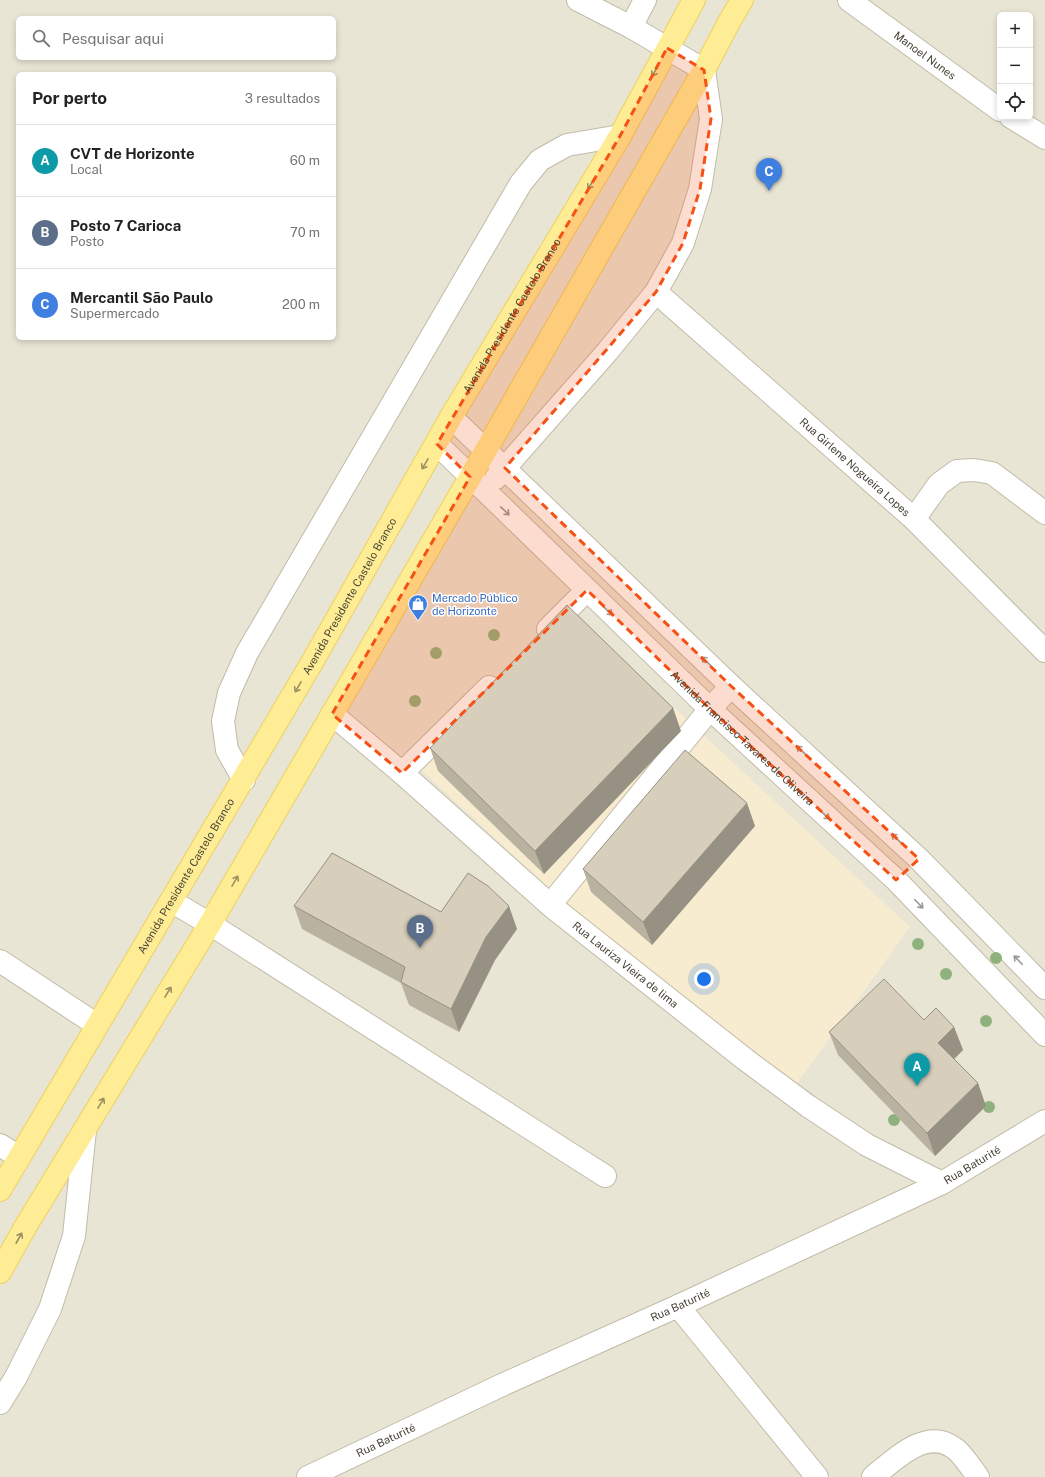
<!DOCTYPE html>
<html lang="pt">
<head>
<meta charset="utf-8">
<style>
	:root { --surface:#fff; --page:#f6f6f6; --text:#222; --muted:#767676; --line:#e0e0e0; --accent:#b45309 }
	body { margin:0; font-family:"Public Sans",sans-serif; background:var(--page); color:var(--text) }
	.controls { position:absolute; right:12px; top:12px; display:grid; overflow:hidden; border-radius:6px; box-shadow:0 2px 6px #0003 }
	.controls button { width:36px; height:36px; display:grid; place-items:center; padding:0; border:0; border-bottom:1px solid var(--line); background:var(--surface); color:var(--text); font:20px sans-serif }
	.you { position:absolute; left:704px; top:979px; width:14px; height:14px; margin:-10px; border:3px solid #fff; border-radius:50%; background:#1a73e8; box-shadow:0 0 0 6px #1a73e833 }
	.badge { display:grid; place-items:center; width:26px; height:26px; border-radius:50%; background:var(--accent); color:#fff; font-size:13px; font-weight:700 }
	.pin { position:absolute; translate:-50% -33px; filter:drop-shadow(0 1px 2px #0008) }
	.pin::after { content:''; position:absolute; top:21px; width:14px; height:12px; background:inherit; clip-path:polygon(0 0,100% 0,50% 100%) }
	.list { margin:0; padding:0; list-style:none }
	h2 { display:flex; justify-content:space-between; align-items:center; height:52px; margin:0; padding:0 16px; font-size:17px }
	h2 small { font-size:13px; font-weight:400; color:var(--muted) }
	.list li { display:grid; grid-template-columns:26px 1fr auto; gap:12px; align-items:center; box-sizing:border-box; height:72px; padding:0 16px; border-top:1px solid var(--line) }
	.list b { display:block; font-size:15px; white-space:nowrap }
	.list p { margin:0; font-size:13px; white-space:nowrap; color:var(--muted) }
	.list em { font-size:13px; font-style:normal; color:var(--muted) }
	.icon { flex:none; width:22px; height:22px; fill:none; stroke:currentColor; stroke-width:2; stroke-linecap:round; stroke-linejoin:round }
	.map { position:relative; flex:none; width:1045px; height:1477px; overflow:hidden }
	.search { position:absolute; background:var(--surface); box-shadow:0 2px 6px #0003; left:16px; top:16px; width:320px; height:44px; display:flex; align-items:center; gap:10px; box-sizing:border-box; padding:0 14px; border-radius:6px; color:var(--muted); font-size:15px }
	.panel { position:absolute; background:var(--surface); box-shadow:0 2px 6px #0003; left:16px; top:72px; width:320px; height:268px; border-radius:6px }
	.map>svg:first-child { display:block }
</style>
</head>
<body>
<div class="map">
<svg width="1045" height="1477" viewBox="0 0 1045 1477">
	<rect width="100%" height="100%" fill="#f4f2e7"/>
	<path fill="#e9e5d4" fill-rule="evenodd" d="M0 0H1045V1477H0ZM1000 15H1030V117H1000ZM18 18H334V58H18ZM18 74H334V338H18Z"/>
	<path fill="#f8ecd0" d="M574 615 910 927 795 1086 637 969 418 767Z"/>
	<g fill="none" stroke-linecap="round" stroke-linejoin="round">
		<g stroke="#c1bba8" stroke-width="24">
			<g id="minor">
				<path id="s1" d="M849 0 1000 110"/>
				<path d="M631 27 645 0"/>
				<path d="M1011 117 1045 138"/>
				<path id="s2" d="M656 292 914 519 1045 651"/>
				<path d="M451 417 731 686 919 859 1045 988"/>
				<path id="s3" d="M437 444 710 709 896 880 1045 1035"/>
				<path d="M496 478 607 352 656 292 683 243 700 189 711 119 704 70 631 27 578 0"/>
				<path d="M914 519 939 484 957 471 974 470 992 473 1045 513"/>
				<path d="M548 629 587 590"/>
				<path id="s4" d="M332 714 402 773 550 905 746 1060 808 1106 867 1145 942 1183"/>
				<path d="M402 773 489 687"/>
				<path d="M244 780 227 750 223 721 229 693 247 653 521 183 540 160 567 145 620 136"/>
				<path d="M171 901 210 924 605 1176"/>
				<path d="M550 905 710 709 731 686"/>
				<path d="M0 961 97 1025"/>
				<path d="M0 1145 19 1157"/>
				<path d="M678 1306 817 1477"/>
				<path d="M0 1403 16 1377 50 1309 74 1236 85 1130"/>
				<path id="s5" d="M308 1477 502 1385 678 1306 942 1183 1045 1121"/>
				<path d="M873 1477C894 1460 926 1427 954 1448 962 1453 972 1469 978 1477"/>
			</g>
		</g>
		<g stroke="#ecd15d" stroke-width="24">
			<g id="major">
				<path id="s6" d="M0 1190 314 659 451 417 620 136 694 0"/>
				<path d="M0 1272 27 1224 210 924 486 450 704 70 729 22 742 0"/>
			</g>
		</g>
		<use href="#minor" stroke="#fff" stroke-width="22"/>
		<use href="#major" stroke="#ffed95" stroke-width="22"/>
	</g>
	<g fill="#8fb27c">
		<circle cx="494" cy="635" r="6"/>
		<circle cx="436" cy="653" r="6"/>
		<circle cx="415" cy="701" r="6"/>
		<circle cx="918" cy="944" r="6"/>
		<circle cx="996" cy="958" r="6"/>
		<circle cx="946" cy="974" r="6"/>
		<circle cx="986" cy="1021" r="6"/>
		<circle cx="989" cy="1107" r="6"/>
		<circle cx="894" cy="1120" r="6"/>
	</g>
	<path fill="#b9b2a1" d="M681 731 544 874 438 771 430 748Z
		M755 826 652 945 591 892 583 869Z
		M294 906 441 912 517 929 495 960 459 1032 409 1005 401 983 302 929Z
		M924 1020 954 1027 963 1050 954 1059 986 1106 935 1156 838 1055 829 1032Z"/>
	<path fill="#969183" d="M673 708 681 731 544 874 535 851Z
		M747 803 755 826 652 945 643 922Z
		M509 906 517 929 495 960 459 1032 451 1009 486 937Z
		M954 1027 963 1050 947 1066 938 1043Z
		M978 1083 986 1106 935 1156 927 1133Z"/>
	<path fill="#d7cfbb" stroke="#969183" d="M567 605 673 708 535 851 430 748Z
		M685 750 747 803 643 922 583 869Z
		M332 853 441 912 468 873 488 886 509 906 486 937 451 1009 401 982 405 967 294 906Z
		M884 979 924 1020 936 1008 954 1027 938 1043 978 1083 927 1133 829 1032Z"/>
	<defs><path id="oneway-shaft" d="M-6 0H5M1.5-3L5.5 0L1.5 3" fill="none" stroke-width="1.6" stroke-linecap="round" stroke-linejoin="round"/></defs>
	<g stroke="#9a9060">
		<use href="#oneway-shaft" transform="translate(655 71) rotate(118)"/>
		<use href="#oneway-shaft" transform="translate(591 184) rotate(121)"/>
		<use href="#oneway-shaft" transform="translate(425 464) rotate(120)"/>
		<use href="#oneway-shaft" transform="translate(298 687) rotate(120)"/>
		<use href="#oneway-shaft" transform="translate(235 881) rotate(-60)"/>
		<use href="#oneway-shaft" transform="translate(168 992) rotate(-59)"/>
		<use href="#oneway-shaft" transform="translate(101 1103) rotate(-59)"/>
		<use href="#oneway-shaft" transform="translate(19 1238) rotate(-61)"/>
	</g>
	<g stroke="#9a9890">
		<use href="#oneway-shaft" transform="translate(505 511) rotate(44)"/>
		<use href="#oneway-shaft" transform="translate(608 611) rotate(44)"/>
		<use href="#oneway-shaft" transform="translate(706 661) rotate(-136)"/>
		<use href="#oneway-shaft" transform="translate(801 750) rotate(-137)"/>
		<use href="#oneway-shaft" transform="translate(825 815) rotate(43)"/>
		<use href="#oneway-shaft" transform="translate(896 838) rotate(-137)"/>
		<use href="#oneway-shaft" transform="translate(919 904) rotate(46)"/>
		<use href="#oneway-shaft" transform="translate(1018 960) rotate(-134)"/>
	</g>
	<path fill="#f65015" fill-opacity="0.2" stroke="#f65015" stroke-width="3" stroke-dasharray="8 5" stroke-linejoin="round" d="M667 48 704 70 711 119 700 189 683 243 656 292 505 468 731 686 919 859 896 880 710 709 587 590 402 773 332 714 470 477 437 444 620 136Z"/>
	<defs>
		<g id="shop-pin" transform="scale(1)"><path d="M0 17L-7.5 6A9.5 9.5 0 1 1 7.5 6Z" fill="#3f7fe0" stroke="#fff"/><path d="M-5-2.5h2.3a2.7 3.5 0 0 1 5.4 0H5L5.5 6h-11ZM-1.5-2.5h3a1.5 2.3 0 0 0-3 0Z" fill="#fff"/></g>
	</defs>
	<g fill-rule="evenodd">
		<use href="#shop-pin" x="418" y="604"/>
	</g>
	<g text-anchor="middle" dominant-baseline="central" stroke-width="3" stroke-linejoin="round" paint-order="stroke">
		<g font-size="11" fill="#484335" stroke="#fff">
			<text stroke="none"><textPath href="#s1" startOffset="94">Manoel Nunes</textPath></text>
			<text stroke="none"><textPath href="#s6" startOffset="1013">Avenida Presidente Castelo Branco</textPath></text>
			<text stroke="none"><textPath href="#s2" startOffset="265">Rua Girlene Nogueira Lopes</textPath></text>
			<text stroke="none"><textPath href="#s6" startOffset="689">Avenida Presidente Castelo Branco</textPath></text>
			<text stroke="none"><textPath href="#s3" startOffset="424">Avenida Francisco Tavares de Oliveira</textPath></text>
			<text stroke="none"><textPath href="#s6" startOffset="365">Avenida Presidente Castelo Branco</textPath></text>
			<text stroke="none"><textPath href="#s4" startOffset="386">Rua Lauriza Vieira de lima</textPath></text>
			<text stroke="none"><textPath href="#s5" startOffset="734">Rua Baturité</textPath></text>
			<text stroke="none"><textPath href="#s5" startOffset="410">Rua Baturité</textPath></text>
			<text stroke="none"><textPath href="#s5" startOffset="86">Rua Baturité</textPath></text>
		</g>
		<g font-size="11" fill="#366cbe" stroke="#fff" text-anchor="start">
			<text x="432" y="598">Mercado Público<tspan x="432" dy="13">de Horizonte</tspan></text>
		</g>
	</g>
</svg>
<div class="controls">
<button>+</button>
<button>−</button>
<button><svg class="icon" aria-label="locate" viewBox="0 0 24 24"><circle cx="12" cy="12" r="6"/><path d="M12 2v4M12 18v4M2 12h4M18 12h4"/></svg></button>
</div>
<div class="you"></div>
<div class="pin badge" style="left:917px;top:1086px;background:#0f9aa8">A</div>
<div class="pin badge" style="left:420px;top:948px;background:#5c6f8a">B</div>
<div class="pin badge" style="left:769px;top:191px;background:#3f7fe0">C</div>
<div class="search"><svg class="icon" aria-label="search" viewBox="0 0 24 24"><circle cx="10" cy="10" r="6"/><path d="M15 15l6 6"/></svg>Pesquisar aqui</div>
<section class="panel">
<h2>Por perto<small>3 resultados</small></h2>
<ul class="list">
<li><span class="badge" style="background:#0f9aa8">A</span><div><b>CVT de Horizonte</b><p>Local</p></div><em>60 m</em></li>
<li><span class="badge" style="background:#5c6f8a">B</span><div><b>Posto 7 Carioca</b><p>Posto</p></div><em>70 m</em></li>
<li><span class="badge" style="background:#3f7fe0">C</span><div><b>Mercantil São Paulo</b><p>Supermercado</p></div><em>200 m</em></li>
</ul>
</section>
</div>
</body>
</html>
